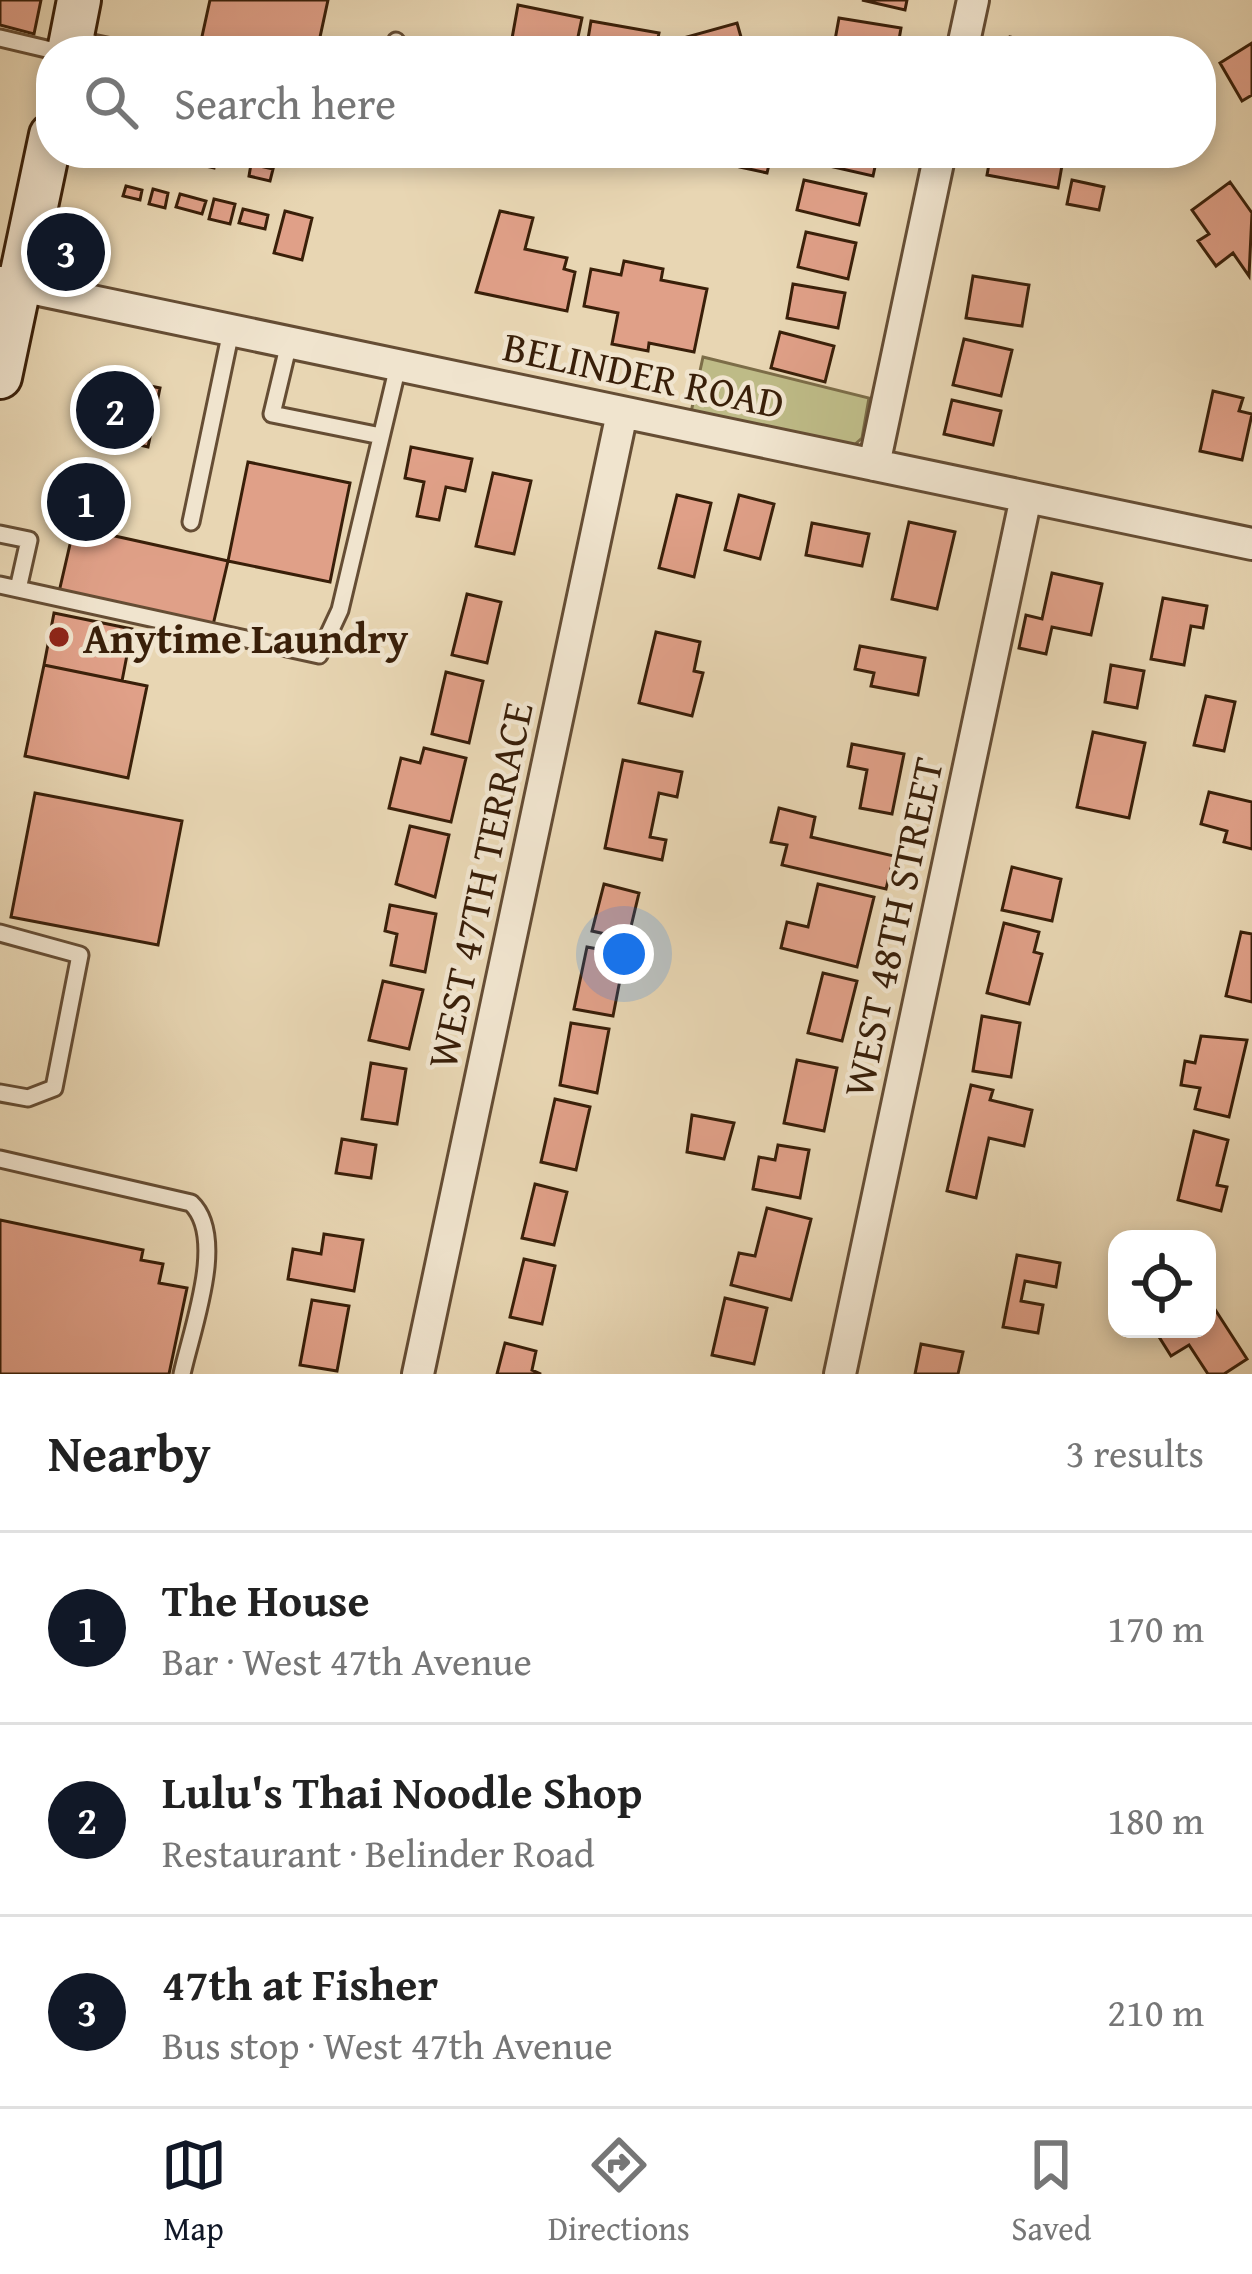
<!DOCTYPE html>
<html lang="en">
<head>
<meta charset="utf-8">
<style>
	:root { --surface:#fff; --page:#f2f2f2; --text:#222; --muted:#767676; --line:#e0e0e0; --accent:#111827 }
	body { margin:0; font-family:"Gentium Book Plus",serif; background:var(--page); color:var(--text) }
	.controls { position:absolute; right:36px; bottom:36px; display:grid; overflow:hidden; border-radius:24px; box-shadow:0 6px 18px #0003 }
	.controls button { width:108px; height:108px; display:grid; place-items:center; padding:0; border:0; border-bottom:3px solid var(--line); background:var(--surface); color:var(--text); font:60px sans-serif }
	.you { position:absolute; left:624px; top:954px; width:42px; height:42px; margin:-30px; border:9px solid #fff; border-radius:50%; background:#1a73e8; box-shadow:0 0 0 18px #1a73e833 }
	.badge { display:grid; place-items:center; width:78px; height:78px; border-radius:50%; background:var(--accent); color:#fff; font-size:39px; font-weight:700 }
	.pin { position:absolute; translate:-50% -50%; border:6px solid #fff; box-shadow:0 3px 12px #0006 }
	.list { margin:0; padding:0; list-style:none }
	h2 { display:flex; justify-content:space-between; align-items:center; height:156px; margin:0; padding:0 48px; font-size:51px }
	h2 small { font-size:39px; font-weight:400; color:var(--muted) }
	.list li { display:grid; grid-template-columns:78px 1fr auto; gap:36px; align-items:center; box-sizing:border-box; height:192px; padding:0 48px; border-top:3px solid var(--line) }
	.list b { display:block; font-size:45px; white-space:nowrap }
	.list p { margin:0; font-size:39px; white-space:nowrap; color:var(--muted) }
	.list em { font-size:39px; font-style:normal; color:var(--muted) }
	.icon { flex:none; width:66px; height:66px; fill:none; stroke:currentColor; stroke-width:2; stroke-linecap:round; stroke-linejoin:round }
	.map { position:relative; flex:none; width:1252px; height:1374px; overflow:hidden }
	.search { position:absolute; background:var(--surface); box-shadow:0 6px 18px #0003; left:36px; right:36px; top:36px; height:132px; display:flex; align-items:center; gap:30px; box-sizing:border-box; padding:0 42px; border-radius:48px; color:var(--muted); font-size:45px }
	.sheet { height:732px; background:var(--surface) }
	nav { display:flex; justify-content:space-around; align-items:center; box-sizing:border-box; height:168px; border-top:3px solid var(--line); background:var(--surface); font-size:33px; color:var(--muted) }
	nav a { display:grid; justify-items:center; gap:6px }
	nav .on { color:var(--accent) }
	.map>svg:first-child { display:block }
</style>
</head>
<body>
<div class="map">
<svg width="1252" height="1374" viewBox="0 0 1252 1374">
	<rect width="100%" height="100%" fill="#e8d6b3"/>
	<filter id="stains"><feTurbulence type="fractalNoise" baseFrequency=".00167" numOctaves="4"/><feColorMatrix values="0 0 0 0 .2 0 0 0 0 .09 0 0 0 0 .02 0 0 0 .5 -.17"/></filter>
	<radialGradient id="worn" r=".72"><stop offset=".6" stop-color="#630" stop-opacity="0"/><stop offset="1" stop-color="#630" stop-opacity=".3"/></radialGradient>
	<path fill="#bebb87" stroke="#7c6d48" stroke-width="3" d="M703 357 869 398 862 438 851 448 690 417Z"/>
	<path fill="#e0a088" stroke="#391f09" stroke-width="3" d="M0 0H41L34 34 0 25Z
		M210 0H328L317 51H247L201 41Z
		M862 0H907L905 10Z
		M518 5 582 18 575 51 511 44Z
		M839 18 901 28 897 51H833Z
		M591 21 659 33 655 51H586Z
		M737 23 745 51H679L676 40Z
		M1010 37 1073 51H1007Z
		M1252 43V95L1242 101 1220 63Z
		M195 153 216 157 214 168 192 163Z
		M743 153 771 156 767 173 740 167Z
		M790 153H878L873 176 789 157Z
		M991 153 1064 154 1058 188 987 175Z
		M251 164 273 169 270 181 249 176Z
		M804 180 866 194 859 225 797 210Z
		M1072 180 1104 187 1099 210 1067 204Z
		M1230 182 1252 213 1249 276 1233 253 1216 266 1198 241 1209 234 1192 210Z
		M126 186 142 190 140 200 123 196Z
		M153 189 168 193 165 208 149 204Z
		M180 194 206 201 202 214 176 207Z
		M214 199 235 204 230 224 209 219Z
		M243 209 268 215 265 229 239 223Z
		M285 211 312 218 302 260 274 253Z
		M500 211 533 218 525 249 567 258 564 269 575 272 567 311 476 292Z
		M806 232 856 243 848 279 798 267Z
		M624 261 663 269 661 280 707 289 694 352 649 343 648 351 612 344 618 313 584 306 591 269 621 275Z
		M973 276 1029 285 1022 326 966 318Z
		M793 284 845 293 838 328 787 318Z
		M780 332 834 346 825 382 771 368Z
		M964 339 1012 350 1001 396 953 385Z
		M91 374 160 388 148 447 79 431Z
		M1213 391 1243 398 1239 411 1252 414 1242 460 1200 451Z
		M952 400 1001 411 993 445 944 434Z
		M411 447 472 459 465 491 446 487 439 520 417 516 424 482 405 478Z
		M248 462 350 483 330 582 228 561Z
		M493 473 531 481 514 554 476 546Z
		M85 481 121 488 115 515 107 513 103 529 75 523Z
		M677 495 711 503 694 577 659 568Z
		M739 495 774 504 760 559 725 550Z
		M909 522 955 532 937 609 892 599Z
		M812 523 869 534 862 566 806 555Z
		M74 527 228 561 213 625 59 592Z
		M1052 573 1102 584 1091 635 1052 627 1046 654 1019 648 1026 615 1042 619Z
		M467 594 501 602 487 663 452 655Z
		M1163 598 1207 606 1203 628 1191 626 1184 665 1151 659Z
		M54 613 132 629 122 681 44 665Z
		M656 632 700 642 694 671 703 673 692 716 639 703Z
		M860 646 925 658 918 695 871 686 874 673 855 669Z
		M44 665 147 686 128 778 25 756Z
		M1111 665 1144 671 1137 708 1105 702Z
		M446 672 483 681 469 743 432 734Z
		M1206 696 1235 702 1224 751 1194 745Z
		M1093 732 1145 743 1129 818 1077 807Z
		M852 744 904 754 892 814 860 808 867 770 848 766Z
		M424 748 466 758 451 822 389 808 401 758 420 763Z
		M623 760 682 772 677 797 659 793 650 837 666 840 662 860 605 848Z
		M1209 792 1252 802V849L1224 842 1227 831 1201 824Z
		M35 793 182 821 158 945 11 917Z
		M779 808 815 817 811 837 894 856 886 889 782 865 787 845 771 842Z
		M410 826 449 835 435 897 396 884Z
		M1012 867 1061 879 1052 921 1002 910Z
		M604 884 639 893 628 939 592 931Z
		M818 884 874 897 857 967 781 948 787 922 808 927Z
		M390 905 436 914 425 972 391 965 397 934 385 931Z
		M1004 923 1039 932 1034 952 1042 954 1029 1004 987 993Z
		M1241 932 1252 934V1002L1226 996Z
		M587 947 625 954 613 1016 574 1009Z
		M823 973 857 981 842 1041 808 1033Z
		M383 981 423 990 409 1049 369 1040Z
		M982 1016 1020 1023 1011 1077 973 1071Z
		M571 1023 609 1029 597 1093 560 1085Z
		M1201 1036 1247 1040 1229 1117 1195 1109 1200 1088 1181 1085 1185 1061 1195 1063Z
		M797 1060 837 1068 824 1131 784 1123Z
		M371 1063 406 1069 397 1124 362 1119Z
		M971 1085 993 1090 990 1100 1032 1110 1024 1146 989 1138 976 1198 947 1191Z
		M555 1099 590 1107 576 1170 541 1162Z
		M692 1115 734 1123 724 1159 687 1152Z
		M1194 1131 1228 1140 1217 1185 1227 1187 1221 1211 1178 1200Z
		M342 1139 376 1145 371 1178 336 1173Z
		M778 1145 809 1150 800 1198 753 1189 759 1157 775 1160Z
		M535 1184 567 1192 554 1245 522 1238Z
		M767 1208 811 1219 791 1300 731 1285 739 1253 755 1256Z
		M0 1220 143 1250 141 1260 163 1264 159 1283 187 1288 169 1374H0Z
		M324 1234 363 1240 354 1291 288 1279 293 1249 321 1254Z
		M1017 1255 1060 1263 1056 1287 1025 1281 1021 1301 1043 1305 1038 1333 1003 1327Z
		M524 1259 555 1266 542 1324 510 1317Z
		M1207 1297 1247 1359 1224 1374H1208L1189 1345 1171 1356 1156 1332 1207 1329Z
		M725 1298 767 1308 754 1364 712 1355Z
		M312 1300 349 1306 337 1371 300 1365Z
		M505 1343 536 1351 532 1370 541 1374H497Z
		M921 1344 963 1352 958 1374H915Z"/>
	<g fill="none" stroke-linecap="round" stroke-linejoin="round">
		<g stroke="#654d34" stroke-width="21">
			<path id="lane" d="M0 38 55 51
				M74 39 130 51
				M393 51 396 41
				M289 343 272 414 381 436
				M191 522 231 331
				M0 534 29 540 18 589
				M0 585 319 655 340 610 398 366
				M0 933 80 955 54 1088 28 1098 0 1093
				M0 1159 191 1203C227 1237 192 1328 182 1374"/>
		</g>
		<g stroke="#654d34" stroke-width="36">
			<path id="street" d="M962 51 973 0
				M1 282 1252 544
				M874 465 940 153
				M418 1374 622 413
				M840 1374 1026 497"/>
		</g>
		<g stroke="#391f09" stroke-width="48">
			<path id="secondary" d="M69 51 79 0
				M0 377 51 135"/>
		</g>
		<use href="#lane" stroke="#f0e4ce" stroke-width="15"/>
		<use href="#street" stroke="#f0e4ce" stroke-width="30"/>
		<use href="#secondary" stroke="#f0e4ce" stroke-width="42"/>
	</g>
	<circle fill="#8f2418" stroke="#f0e4ce" stroke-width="4.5" cx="59" cy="637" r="12"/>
	<g text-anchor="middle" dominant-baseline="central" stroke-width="9" stroke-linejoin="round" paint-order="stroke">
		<g font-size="42" fill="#391f09" stroke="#f0e4ce">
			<text transform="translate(644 374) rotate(12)">BELINDER ROAD</text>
			<text transform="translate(479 885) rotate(-78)">WEST 47TH TERRACE</text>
			<text transform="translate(892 927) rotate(-78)">WEST 48TH STREET</text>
		</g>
		<g font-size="42" font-weight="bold" fill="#391f09" stroke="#f0e4ce" text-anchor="start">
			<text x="83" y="637">Anytime Laundry</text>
		</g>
	</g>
	<rect width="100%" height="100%" filter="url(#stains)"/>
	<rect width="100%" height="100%" fill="url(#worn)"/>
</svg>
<div class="controls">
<button><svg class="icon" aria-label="locate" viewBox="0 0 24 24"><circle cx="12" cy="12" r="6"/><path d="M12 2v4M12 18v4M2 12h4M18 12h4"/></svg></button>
</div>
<div class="you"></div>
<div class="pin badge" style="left:86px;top:502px">1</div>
<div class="pin badge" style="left:115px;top:410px">2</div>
<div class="pin badge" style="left:66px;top:252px">3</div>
<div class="search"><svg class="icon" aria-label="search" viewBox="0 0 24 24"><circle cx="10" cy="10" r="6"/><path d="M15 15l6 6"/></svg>Search here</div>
</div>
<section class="sheet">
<h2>Nearby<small>3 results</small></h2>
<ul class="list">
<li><span class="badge">1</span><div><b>The House</b><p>Bar · West 47th Avenue</p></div><em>170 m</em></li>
<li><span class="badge">2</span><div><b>Lulu's Thai Noodle Shop</b><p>Restaurant · Belinder Road</p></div><em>180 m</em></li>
<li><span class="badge">3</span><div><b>47th at Fisher</b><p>Bus stop · West 47th Avenue</p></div><em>210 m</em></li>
</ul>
</section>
<nav>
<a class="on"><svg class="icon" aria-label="map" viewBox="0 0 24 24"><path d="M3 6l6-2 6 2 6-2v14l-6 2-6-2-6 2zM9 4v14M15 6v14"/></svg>Map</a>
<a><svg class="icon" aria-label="directions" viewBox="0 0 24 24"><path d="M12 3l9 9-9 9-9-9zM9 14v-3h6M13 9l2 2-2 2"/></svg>Directions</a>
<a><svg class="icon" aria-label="saved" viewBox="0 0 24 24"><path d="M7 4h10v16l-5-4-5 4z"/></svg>Saved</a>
</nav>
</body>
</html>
